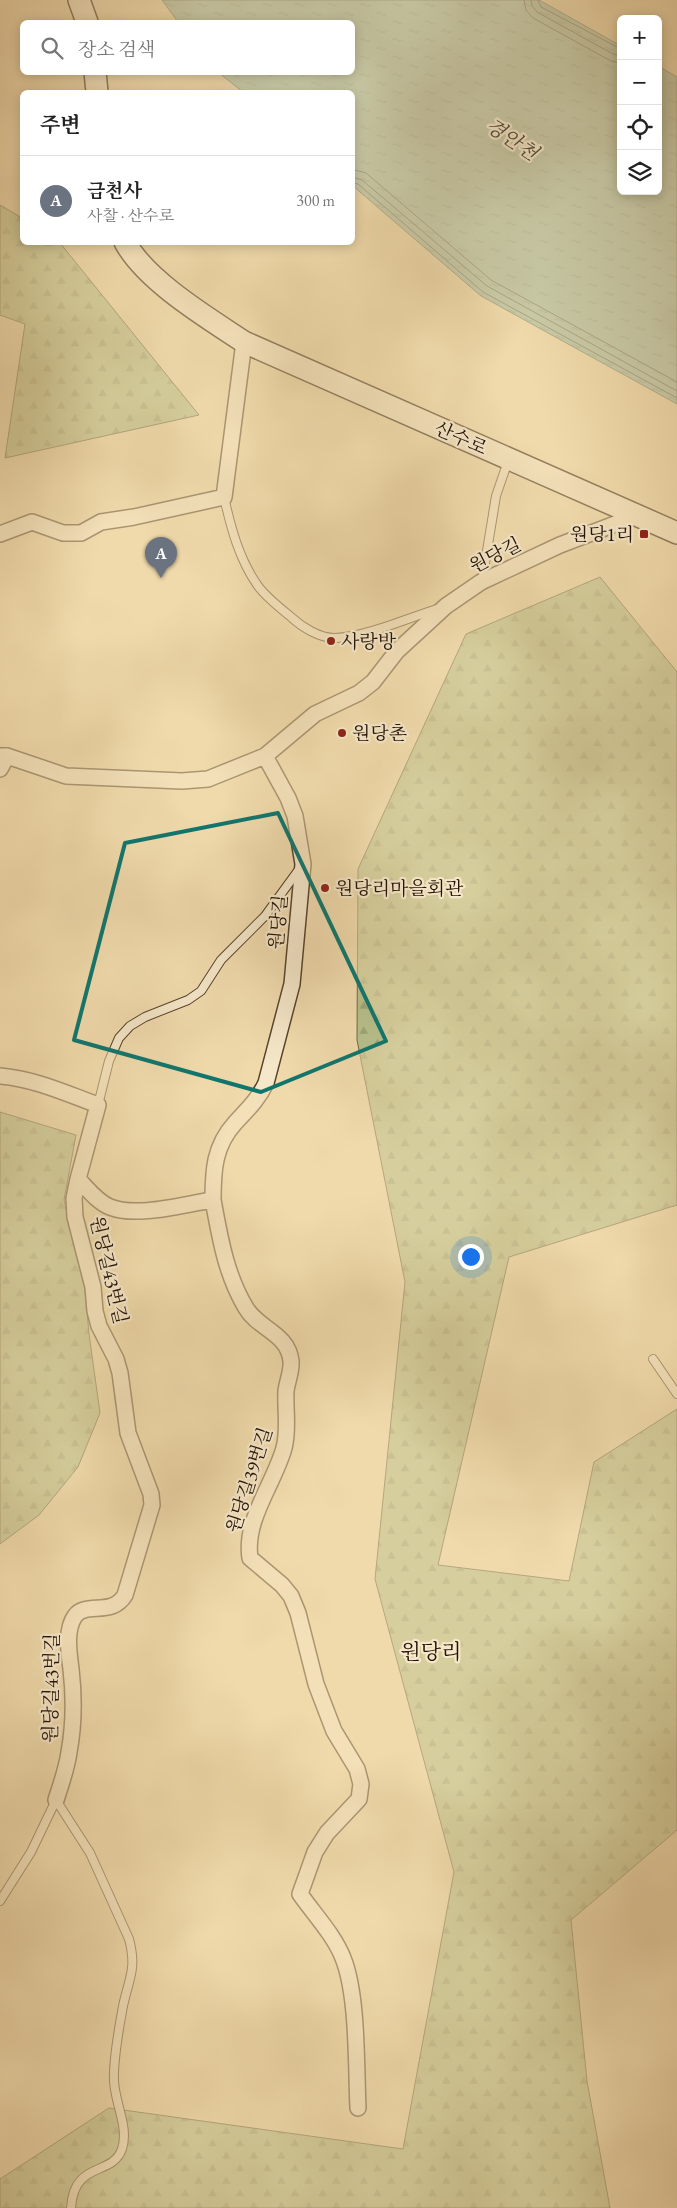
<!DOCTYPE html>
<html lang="ko">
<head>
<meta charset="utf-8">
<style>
	:root { --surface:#fff; --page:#f2f2f2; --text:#222; --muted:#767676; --line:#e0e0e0; --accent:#111827 }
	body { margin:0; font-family:"EB Garamond","Noto Serif KR",serif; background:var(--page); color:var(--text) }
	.controls { position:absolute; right:15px; top:15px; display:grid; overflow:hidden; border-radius:8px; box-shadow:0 2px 12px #0003 }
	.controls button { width:45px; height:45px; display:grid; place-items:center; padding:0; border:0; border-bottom:1px solid var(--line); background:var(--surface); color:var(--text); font:25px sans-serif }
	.you { position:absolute; left:470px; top:1256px; width:18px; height:18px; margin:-12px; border:4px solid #fff; border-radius:50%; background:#1a73e8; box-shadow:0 0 0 8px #1a73e833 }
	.badge { display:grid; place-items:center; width:32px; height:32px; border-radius:50%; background:var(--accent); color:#fff; font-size:16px; font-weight:700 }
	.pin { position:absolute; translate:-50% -41px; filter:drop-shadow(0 1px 2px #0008) }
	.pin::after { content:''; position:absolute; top:26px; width:18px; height:15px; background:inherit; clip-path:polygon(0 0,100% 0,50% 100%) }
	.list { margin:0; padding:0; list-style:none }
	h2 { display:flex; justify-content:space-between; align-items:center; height:65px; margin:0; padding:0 20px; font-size:21px }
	h2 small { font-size:16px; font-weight:400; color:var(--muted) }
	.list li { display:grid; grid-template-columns:32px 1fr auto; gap:15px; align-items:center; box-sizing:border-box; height:90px; padding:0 20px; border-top:1px solid var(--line) }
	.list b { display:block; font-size:19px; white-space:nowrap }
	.list p { margin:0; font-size:16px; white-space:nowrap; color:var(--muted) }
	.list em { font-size:16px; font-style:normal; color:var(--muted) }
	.icon { flex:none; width:28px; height:28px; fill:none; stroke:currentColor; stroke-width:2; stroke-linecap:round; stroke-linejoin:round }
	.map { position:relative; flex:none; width:677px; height:2208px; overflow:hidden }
	.search { position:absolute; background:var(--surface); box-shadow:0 2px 12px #0003; left:20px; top:20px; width:335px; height:55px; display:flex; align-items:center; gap:12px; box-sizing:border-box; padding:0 18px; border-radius:8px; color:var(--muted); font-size:19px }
	.panel { position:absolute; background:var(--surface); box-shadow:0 2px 12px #0003; left:20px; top:90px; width:335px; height:155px; border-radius:8px }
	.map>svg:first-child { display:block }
</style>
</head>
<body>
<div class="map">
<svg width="677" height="2208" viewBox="0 0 677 2208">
	<defs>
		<pattern id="forest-firs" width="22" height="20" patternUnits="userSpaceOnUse" patternTransform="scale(1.25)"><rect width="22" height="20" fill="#b7c08c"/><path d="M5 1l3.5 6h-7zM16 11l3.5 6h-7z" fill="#9da477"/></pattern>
		<pattern id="water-ripples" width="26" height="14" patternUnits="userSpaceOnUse" patternTransform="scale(1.25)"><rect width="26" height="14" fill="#9bbba6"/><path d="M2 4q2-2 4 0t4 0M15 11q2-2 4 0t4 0" fill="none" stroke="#85a08d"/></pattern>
	</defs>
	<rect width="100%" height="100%" fill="#f0daac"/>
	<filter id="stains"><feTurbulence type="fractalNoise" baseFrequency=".004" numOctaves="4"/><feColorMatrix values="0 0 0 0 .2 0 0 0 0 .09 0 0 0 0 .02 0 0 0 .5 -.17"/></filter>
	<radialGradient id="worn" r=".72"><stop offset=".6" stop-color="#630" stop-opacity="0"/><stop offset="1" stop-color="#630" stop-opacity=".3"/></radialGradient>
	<path fill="url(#forest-firs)" stroke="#6e6848" d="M0 205 22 218V242L60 243 199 415 5 458 25 324 0 315Z
		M600 577 677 672V1205L509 1257 438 1565 569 1581 594 1462 677 1409V1830L571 1920 587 2081 610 2208H0V2179L109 2108 403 2149 454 1872 375 1579 405 1282 357 1040 358 869 466 634Z
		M0 1112 76 1135 64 1200 85 1289 89 1334 100 1413 78 1467 39 1515 0 1544Z"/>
	<path fill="url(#water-ripples)" stroke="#6b7765" d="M162 0H539L621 46V191H658V66L677 77V404L481 296 353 186 352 92H243L219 73 352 72V22H178Z"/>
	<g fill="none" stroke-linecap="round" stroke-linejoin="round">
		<path stroke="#606654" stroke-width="1" d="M524 0 526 10 533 18 611 61 621 63
			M531 0 532 6 537 12 613 54 621 56
			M538 0 541 7 621 49
			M352 169 366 173 491 280 677 382
			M352 177 362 180 487 286 677 391
			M352 183 358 184 483 292 677 398"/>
		<g stroke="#57432d" stroke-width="10">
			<path id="service" d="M224 497C231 528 239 559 258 586 266 597 280 608 291 617 302 627 319 638 335 638 365 637 408 618 437 609
				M482 581 496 496 508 461
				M98 1105 109 1061 119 1038 130 1026 145 1017 188 1000 201 991 221 960 265 916 300 868
				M653 1359 677 1394
				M56 1800 90 1853 129 1939C137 1969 129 1978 123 2006 119 2028 113 2059 114 2081 115 2104 129 2127 122 2149 112 2177 74 2160 71 2208
				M0 1901 31 1852 56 1800"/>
		</g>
		<g stroke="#57432d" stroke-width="18">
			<path id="minor" d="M0 534 32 522 63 533H81L101 522 134 517 224 497 244 342
				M0 756H7L66 776 182 781 208 779 265 756
				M0 769 7 756
				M0 1076C35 1079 65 1093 98 1105L78 1179C87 1188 97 1202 110 1207 137 1218 184 1204 213 1200 213 1171 214 1146 235 1123 247 1110 258 1100 266 1083L292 984 303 864 295 816 288 798 265 756 315 714 359 693 373 682 397 651 446 606 481 582 560 545 636 516
				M213 1200C220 1238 226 1275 246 1308 258 1329 288 1333 291 1361 292 1371 287 1382 286 1391 285 1411 289 1429 284 1448 274 1484 244 1520 250 1558L282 1585 291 1596 298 1613 316 1684 334 1731 357 1769 361 1784 359 1799 327 1833 315 1852 300 1894C314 1914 334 1935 343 1958 358 1995 356 2066 358 2108
				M56 1800C61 1784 67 1768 69 1752 74 1725 74 1695 71 1669 69 1653 65 1630 75 1616 86 1601 112 1617 125 1595L152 1505 151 1494 128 1433 120 1373 116 1359 99 1326 95 1311 93 1287 75 1217 74 1198 78 1179"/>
		</g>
		<g stroke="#241103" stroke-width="24">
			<path id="secondary" d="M79 0 87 22
				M95 72 97 92
				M125 242C146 281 208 318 244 342L677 533"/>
		</g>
		<use href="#service" stroke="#f5e7c9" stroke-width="8"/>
		<use href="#minor" stroke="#f5e7c9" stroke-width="15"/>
		<use href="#secondary" stroke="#f5e7c9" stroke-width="21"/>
	</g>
	<path d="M0 0H677V2208H0ZM278 813 386 1041 261 1092 74 1040 125 843Z" fill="#f0daac" fill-opacity=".55" fill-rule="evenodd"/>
	<path fill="none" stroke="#0f766e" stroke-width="4" stroke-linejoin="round" d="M278 813 386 1041 261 1092 74 1040 125 843Z"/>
	<g fill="#8f2418" stroke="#f5e7c9" stroke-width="2">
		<rect x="639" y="529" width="10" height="10" rx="2.5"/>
		<circle cx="331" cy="641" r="5"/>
		<circle cx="342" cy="733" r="5"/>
		<circle cx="325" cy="888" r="5"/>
	</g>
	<g text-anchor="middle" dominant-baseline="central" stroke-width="4.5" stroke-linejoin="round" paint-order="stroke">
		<g font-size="19" fill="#241103" stroke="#f5e7c9">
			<text transform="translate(461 438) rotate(24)">산수로</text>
			<text transform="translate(495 555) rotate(-27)">원당길</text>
			<text transform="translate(278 922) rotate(-85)">원당길</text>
			<text transform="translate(109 1270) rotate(77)">원당길43번길</text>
			<text transform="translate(249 1480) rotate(-72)">원당길39번길</text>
			<text transform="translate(51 1688) rotate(-89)">원당길43번길</text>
		</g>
		<g font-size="19" fill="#241103" stroke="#f5e7c9" text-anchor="start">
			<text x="634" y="534" text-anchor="end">원당1리</text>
			<text x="341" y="641">사랑방</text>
			<text x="352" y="733">원당촌</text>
			<text x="335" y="888">원당리마을회관</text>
		</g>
		<g font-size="20" font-style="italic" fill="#4e4c3c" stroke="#f5e7c9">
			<text transform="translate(512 139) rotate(34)">경안천</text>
		</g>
		<g font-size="21" fill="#241103" stroke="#f5e7c9">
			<text x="431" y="1651">원당리</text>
		</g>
	</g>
	<rect width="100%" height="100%" filter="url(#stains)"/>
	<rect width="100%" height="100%" fill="url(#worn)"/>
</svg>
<div class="controls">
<button>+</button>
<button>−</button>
<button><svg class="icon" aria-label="locate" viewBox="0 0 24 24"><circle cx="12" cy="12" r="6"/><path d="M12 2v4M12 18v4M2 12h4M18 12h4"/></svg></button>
<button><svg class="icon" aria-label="layers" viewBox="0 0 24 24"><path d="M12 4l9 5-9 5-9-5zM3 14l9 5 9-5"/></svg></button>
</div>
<div class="you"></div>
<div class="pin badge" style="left:161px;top:578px;background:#6b7280">A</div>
<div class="search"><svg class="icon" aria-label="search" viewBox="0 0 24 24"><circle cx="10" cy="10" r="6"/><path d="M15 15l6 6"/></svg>장소 검색</div>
<section class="panel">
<h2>주변<small></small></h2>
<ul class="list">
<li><span class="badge" style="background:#6b7280">A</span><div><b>금천사</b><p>사찰 · 산수로</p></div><em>300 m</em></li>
</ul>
</section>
</div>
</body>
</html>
